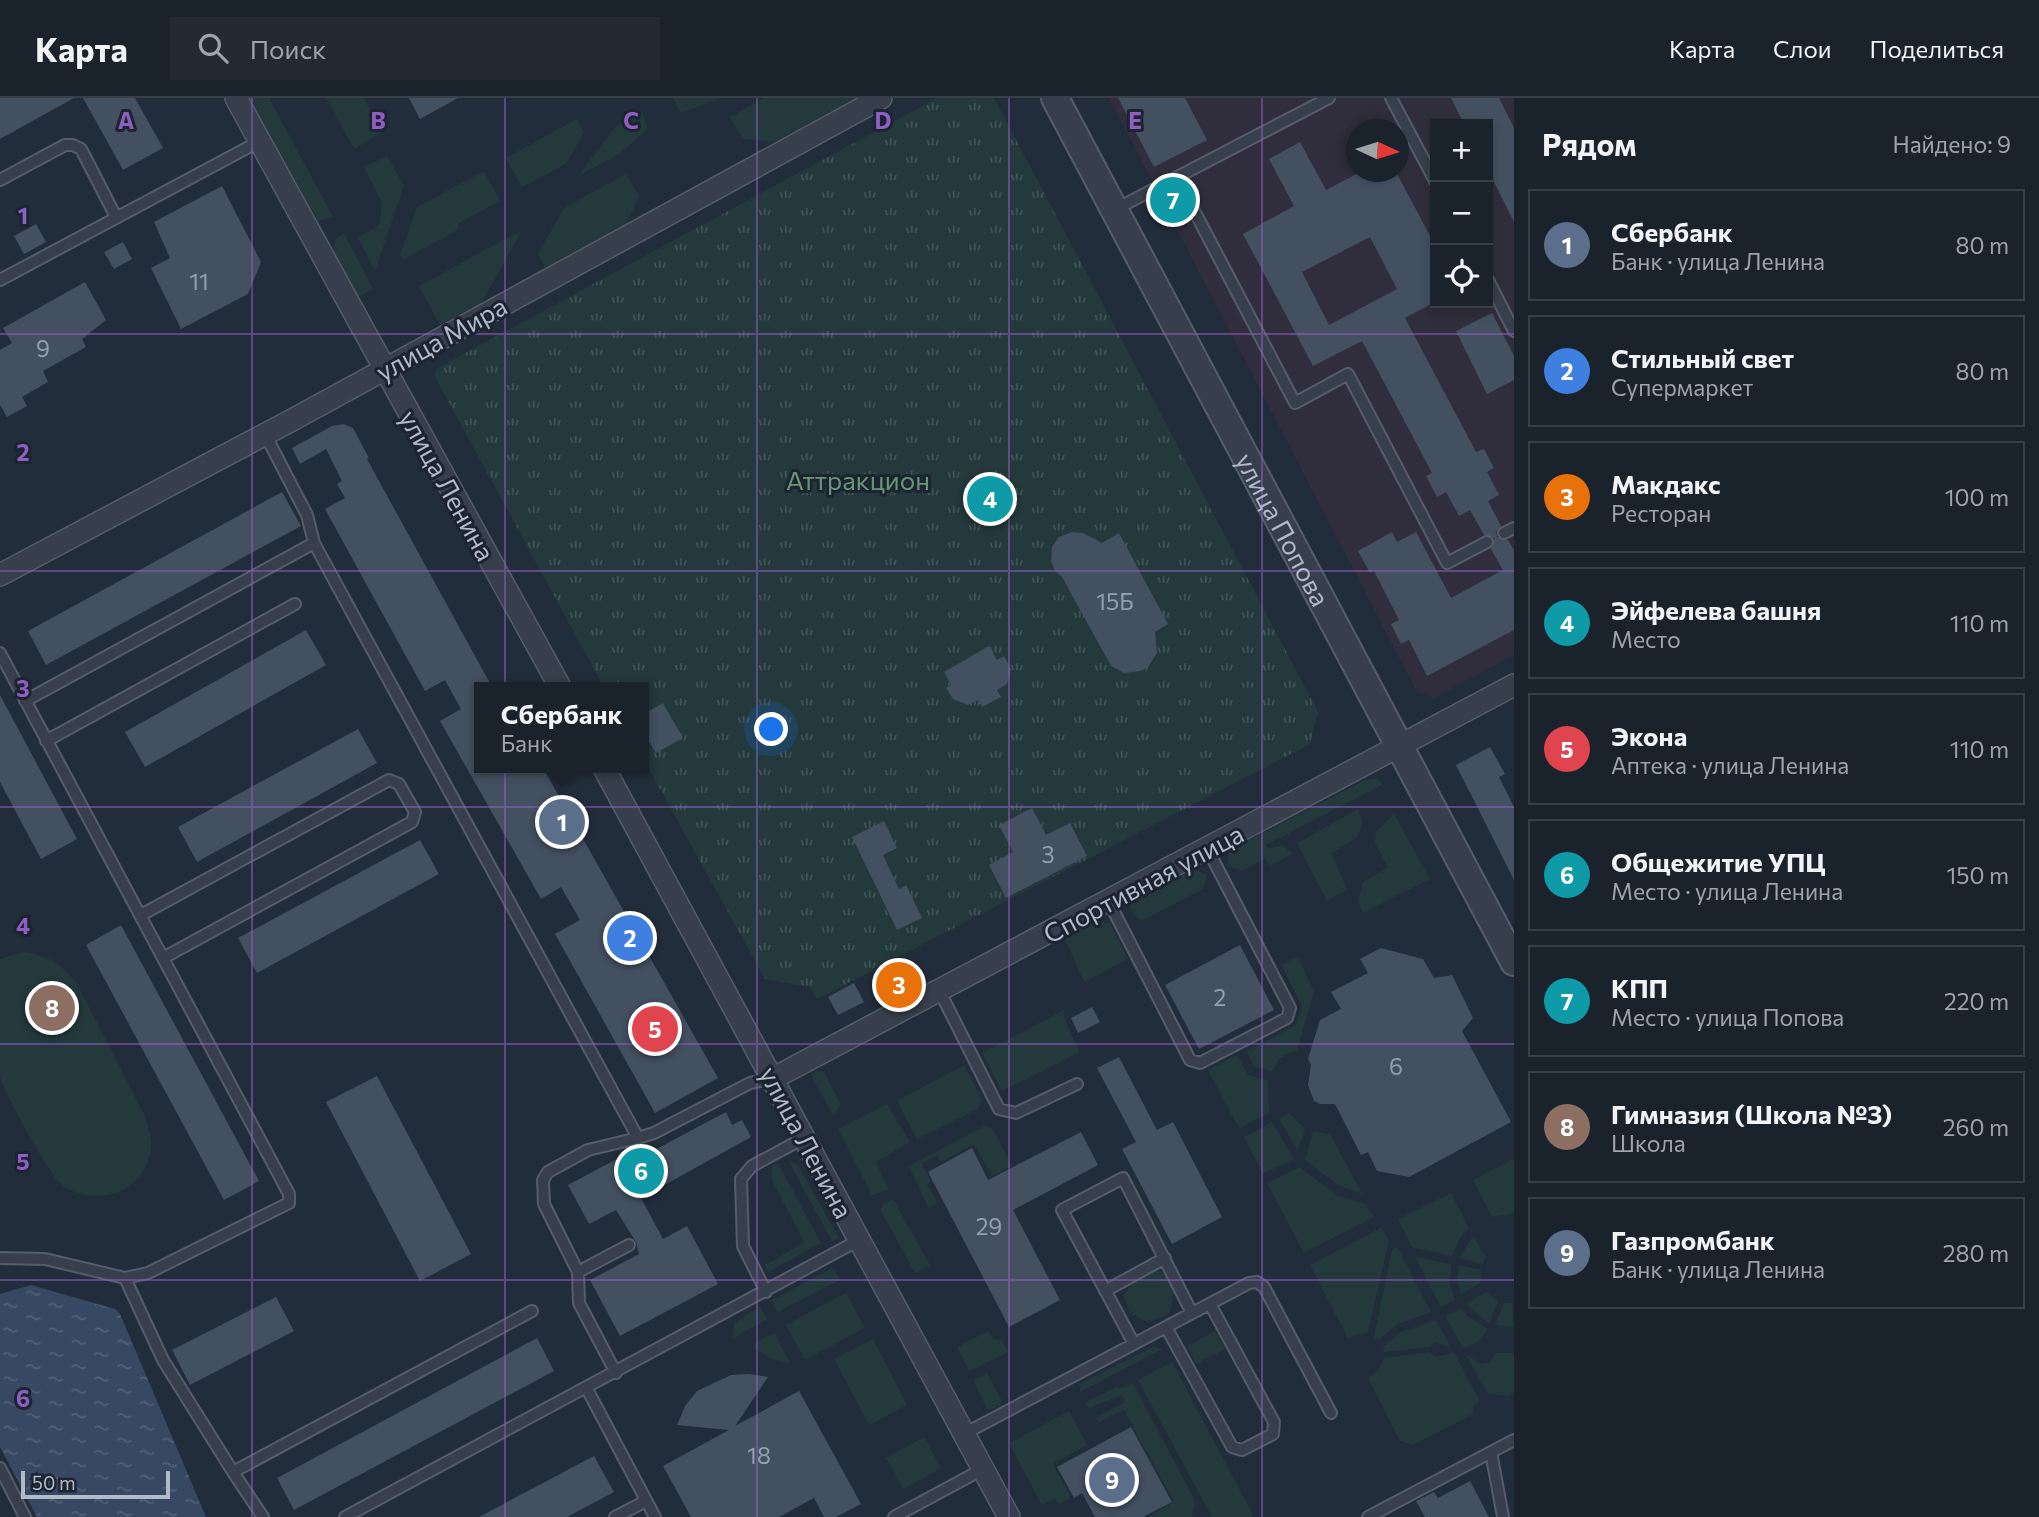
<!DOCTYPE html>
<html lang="ru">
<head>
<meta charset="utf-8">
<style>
	:root { --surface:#1a222c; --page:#232a34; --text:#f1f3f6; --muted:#9fa4a9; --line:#383f48; --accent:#86b2f8 }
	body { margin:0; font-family:Commissioner,sans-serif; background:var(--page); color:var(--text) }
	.controls { position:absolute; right:21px; top:21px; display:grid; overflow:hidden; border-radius:0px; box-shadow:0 4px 10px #0003 }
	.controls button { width:63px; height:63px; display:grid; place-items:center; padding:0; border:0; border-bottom:2px solid var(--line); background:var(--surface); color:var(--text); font:35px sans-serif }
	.compass { position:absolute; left:1346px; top:21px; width:63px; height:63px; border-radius:50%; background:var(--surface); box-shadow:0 4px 10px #0003; rotate:94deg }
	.scale { position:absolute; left:21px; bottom:18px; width:149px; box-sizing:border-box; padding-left:7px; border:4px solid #b1bac7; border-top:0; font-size:19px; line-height:24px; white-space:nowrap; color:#b1bac7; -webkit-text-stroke:5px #1b2430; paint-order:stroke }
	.you { position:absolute; left:772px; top:632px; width:24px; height:24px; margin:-18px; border:5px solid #fff; border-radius:50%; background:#1a73e8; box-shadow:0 0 0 10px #1a73e833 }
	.badge { display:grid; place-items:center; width:46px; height:46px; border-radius:50%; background:var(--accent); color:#fff; font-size:23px; font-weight:700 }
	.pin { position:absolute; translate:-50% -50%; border:4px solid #fff; box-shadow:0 2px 7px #0006 }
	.popup { position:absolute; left:474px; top:584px; width:175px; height:91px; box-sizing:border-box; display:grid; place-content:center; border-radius:0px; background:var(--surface); filter:drop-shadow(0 2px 5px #0005); font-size:23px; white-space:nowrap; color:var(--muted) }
	.popup b { font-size:26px; color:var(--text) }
	.popup::after { content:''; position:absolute; left:50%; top:100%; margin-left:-14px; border:14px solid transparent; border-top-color:var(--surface) }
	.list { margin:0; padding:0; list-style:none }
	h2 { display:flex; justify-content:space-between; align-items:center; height:91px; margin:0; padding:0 28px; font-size:30px }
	h2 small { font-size:23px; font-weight:400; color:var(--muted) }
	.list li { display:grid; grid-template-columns:46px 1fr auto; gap:21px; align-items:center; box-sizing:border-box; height:112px; margin:0 14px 14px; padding:0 14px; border:2px solid var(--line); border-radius:0px }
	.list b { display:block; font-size:26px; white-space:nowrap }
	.list p { margin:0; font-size:23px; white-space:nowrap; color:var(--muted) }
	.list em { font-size:23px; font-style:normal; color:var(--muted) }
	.icon { flex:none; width:38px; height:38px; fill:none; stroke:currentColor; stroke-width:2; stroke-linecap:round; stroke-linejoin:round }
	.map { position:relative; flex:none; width:1514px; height:1419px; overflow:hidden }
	header { display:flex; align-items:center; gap:42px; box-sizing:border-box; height:98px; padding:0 35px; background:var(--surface); border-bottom:2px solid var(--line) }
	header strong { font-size:33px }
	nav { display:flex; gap:38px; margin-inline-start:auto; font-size:24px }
	.search { width:490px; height:63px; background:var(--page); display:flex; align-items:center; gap:18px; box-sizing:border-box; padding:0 24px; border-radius:0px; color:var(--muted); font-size:26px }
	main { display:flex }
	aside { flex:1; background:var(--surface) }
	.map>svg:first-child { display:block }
</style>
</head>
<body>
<header>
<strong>Карта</strong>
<div class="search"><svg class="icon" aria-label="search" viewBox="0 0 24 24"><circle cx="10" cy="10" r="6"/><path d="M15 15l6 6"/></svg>Поиск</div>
<nav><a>Карта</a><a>Слои</a><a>Поделиться</a></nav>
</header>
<main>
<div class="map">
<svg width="1514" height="1419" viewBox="0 0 1514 1419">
	<defs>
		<pattern id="park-tufts" width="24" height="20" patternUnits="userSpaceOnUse" patternTransform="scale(1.75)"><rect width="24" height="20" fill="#24393c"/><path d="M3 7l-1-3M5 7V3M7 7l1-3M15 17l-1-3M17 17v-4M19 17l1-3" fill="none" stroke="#415457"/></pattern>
		<pattern id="water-ripples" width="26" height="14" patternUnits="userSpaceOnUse" patternTransform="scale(1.75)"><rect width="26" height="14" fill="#364862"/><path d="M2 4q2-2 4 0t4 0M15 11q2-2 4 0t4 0" fill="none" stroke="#516077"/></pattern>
	</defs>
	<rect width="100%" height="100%" fill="#222d3b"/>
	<path fill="#302e3c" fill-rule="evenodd" d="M1109 0H1514V557L1434 600 1417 594ZM1435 26H1488V205H1435ZM1356 32H1398V74H1356Z"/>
	<path fill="#24393c" d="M250 0H269L333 119 318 123Z
		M326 0H364L381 35 354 51Z
		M673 0H720L681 15Z
		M764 0H855L775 44 743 41 730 19Z
		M642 14 648 31 618 57 578 78 615 29Z
		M577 21 584 34 567 65 522 89 506 60Z
		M387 58 404 88 375 173 358 140 380 126 382 105 364 69Z
		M484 73 500 103 457 126 459 131 403 162 400 157 417 109Z
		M626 76 639 98 627 125 545 170 538 156 564 110Z
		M522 132 482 204 440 227 419 188Z
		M344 135 373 191 358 199 333 152 336 140Z
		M1378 680 1382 687 1266 747 1268 751 1282 747 1293 756 1270 768 1265 760 1242 773 1228 768V753L1365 682Z
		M1358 711C1370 738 1351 744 1331 755L1347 791 1327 803 1297 745Z
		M1394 716 1430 781 1363 815 1358 803 1363 784 1388 769 1375 745 1376 734Z
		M1195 771 1207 777 1203 791 1145 821C1137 822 1133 817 1130 810L1132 803Z
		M1096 823 1110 825 1128 861 1084 884 1065 841Z
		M23 854C48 857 60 865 76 884L145 1018C149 1032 154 1045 149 1060 138 1097 94 1108 63 1088 51 1080 4 995 0 978 0 969 0 956 0 946 0 918 0 889 0 861Z
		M1298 858 1314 894 1297 952 1280 960 1272 973 1255 969 1246 953 1296 927 1302 908 1281 867Z
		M1064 912 1065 922 1080 954 1002 993 982 955Z
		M1237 957 1248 977 1268 982 1269 1015 1239 1030 1208 972Z
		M964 967 982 1001 978 1011 917 1041 897 1003Z
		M818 973 824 974 841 1007 833 1018 811 976Z
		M887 1006 910 1044 876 1064 889 1092 872 1097 838 1031Z
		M1289 1015 1305 1031 1298 1053 1279 1021Z
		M1272 1024 1294 1061 1263 1076 1244 1039Z
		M984 1028 993 1031 1012 1068 992 1078 974 1046 941 1064 937 1057 922 1065 930 1081 928 1087 938 1106 928 1109 909 1068Z
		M1313 1033 1330 1036 1362 1096 1338 1087 1305 1062Z
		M1514 1061V1115L1492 1119 1473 1082Z
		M788 1062 798 1067 839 1140 832 1143Z
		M778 1065 821 1145 768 1174 765 1167 804 1144 771 1080 772 1068Z
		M1300 1069 1338 1098 1366 1106 1374 1119 1304 1155 1267 1085Z
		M1451 1095 1469 1130 1461 1138 1452 1158 1412 1149 1398 1121Z
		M893 1101 930 1167 915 1175 881 1113 882 1107Z
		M1382 1129 1389 1143 1368 1234 1348 1240 1310 1167Z
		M1473 1138 1486 1159 1483 1166 1459 1160Z
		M1397 1149 1431 1214 1398 1226 1378 1242 1374 1238 1392 1152Z
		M1415 1159 1451 1166 1450 1186 1455 1202 1441 1209Z
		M1459 1167 1481 1172 1480 1185 1461 1197 1457 1181Z
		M833 1170 840 1182 778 1214 772 1202Z
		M1154 1172 1166 1175C1174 1188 1175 1203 1168 1217L1147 1224 1130 1215 1123 1197 1138 1180Z
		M1486 1194 1498 1203 1489 1226 1466 1206Z
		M846 1195 865 1230 805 1262 786 1227Z
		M1504 1205H1512L1514 1229 1495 1227Z
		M760 1208 767 1221 733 1240 734 1225Z
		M1461 1210 1467 1218 1488 1231C1484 1239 1473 1249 1463 1250L1445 1218Z
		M1436 1222 1451 1249 1435 1244 1430 1249 1384 1254 1383 1249 1401 1234Z
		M988 1233 995 1242H1002L1008 1254 969 1273 957 1249Z
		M1215 1233 1225 1251 1196 1266 1187 1248Z
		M775 1235 790 1266 770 1260 754 1250 753 1246Z
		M873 1241 907 1307 869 1327 834 1261Z
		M1153 1249 1162 1251 1080 1294V1287L1083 1284Z
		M1430 1254 1435 1259 1454 1255 1480 1303 1473 1308V1316L1413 1347 1400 1343 1368 1280 1378 1273 1384 1260Z
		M1496 1255H1514V1294L1509 1298 1488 1296 1466 1257 1482 1266 1490 1264Z
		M1172 1264 1252 1415V1419H1212L1138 1282Z
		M987 1275 1003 1305 988 1313 973 1282Z
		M1133 1285 1195 1403 1192 1419H1148L1174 1404 1124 1312 1099 1324 1095 1320 1125 1304 1122 1297 1089 1310 1085 1305 1116 1289 1122 1290Z
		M1069 1313 1087 1347 1053 1366 1071 1400 1059 1406 1055 1400 1042 1407 1009 1345Z
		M924 1339 941 1370 903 1391 886 1360Z"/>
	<path fill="url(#park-tufts)" d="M937 0H994L1318 614 1310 646 817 901 810 889 765 881 644 662V589H604L435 279 436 271Z"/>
	<path fill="url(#water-ripples)" d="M31 1187 115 1211 120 1216 206 1419H37L0 1349V1196Z"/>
	<path fill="#435060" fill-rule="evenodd" d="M0 0H74L0 41Z
		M83 0H135L163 50 123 72Z
		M409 0H458L420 21Z
		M1118 0H1185L1207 42 1154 69Z
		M1451 0H1499L1514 30V124L1488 72V26H1464Z
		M1300 44 1326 92 1360 74H1396L1435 147V204L1405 220 1476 354 1484 351 1494 370 1487 374 1499 397 1488 403 1501 428 1496 434 1497 439 1508 442 1514 452V532L1427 578 1409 542 1401 546 1391 526 1399 522 1374 473 1370 475 1358 453 1392 434 1397 444 1416 434 1451 500 1503 472 1491 451 1494 440 1484 437 1470 412 1459 418 1446 394 1437 399 1426 378 1432 375 1362 243 1313 268 1243 136 1294 108 1269 61ZM1370 139 1397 191 1329 227 1302 174Z
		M222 88 261 164 248 196 181 231 151 170 170 160 154 124Z
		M36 126 46 144 24 156 14 138Z
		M123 144 132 161 114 171 104 154Z
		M85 184 106 222 82 241 86 249 43 273 48 284 22 299 27 308 7 319 0 307V252L12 245 3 230Z
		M1492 215 1514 258V282L1487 296 1456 233Z
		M344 326 353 330 369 360 367 361 492 589H480V670H543L718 980 655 1015 555 836 580 822 561 789 541 801 440 623 461 611 445 582 425 593 325 411 345 400 337 386 342 383 326 351 300 366 292 350 332 328Z
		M282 394 301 428 46 567 28 533Z
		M1072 434 1083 435 1102 445 1119 435 1168 526 1155 534 1157 555 1148 569 1140 573 1124 575 1111 568 1062 479 1055 473 1051 463 1052 449 1059 439Z
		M306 532 326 567 145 669 125 634Z
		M989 548 997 562 1004 558 1011 571 1007 586 997 592 1001 599 982 609 978 602 968 607 953 601 946 590 951 587 944 574Z
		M0 597 77 741 41 761 0 684Z
		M663 605 683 640 656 655 644 635V616Z
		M358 631 377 665 197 764 178 729Z
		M1490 649 1505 676 1499 679 1514 709V782L1456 667Z
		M1032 710 1046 737 1070 725 1087 758 1006 800 989 767 1013 754 999 727Z
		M884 723 897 750 883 757 899 791 906 787 922 820 897 832 852 739Z
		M420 742 439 776 257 875 238 840Z
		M121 827 259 1083 224 1102 86 847Z
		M1240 847 1274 912 1199 951 1165 887Z
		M1381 850 1423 861 1434 880 1452 877 1473 920 1462 933 1511 1024 1409 1079 1377 1073 1368 1054 1361 1057 1335 1006H1320L1314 1003 1308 987 1311 967 1308 961 1320 922 1341 911 1331 894 1368 875 1360 861Z
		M854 885 864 904 838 917 828 899Z
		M1092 909 1100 924 1078 935 1071 920Z
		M1119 959 1157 1032 1173 1024 1222 1119 1172 1146 1122 1051 1136 1044 1097 970Z
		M377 978 471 1156 420 1183 326 1004Z
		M726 1014 732 1027 742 1022 751 1039 641 1100 663 1141 687 1128 718 1186 620 1238 590 1182 639 1156 636 1144 616 1112 589 1126 568 1087 628 1055 632 1064Z
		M1081 1034 1098 1067 1013 1112 1060 1202 1009 1229 928 1074 972 1050 988 1082Z
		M276 1199 294 1233 190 1287 172 1252Z
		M537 1240 554 1273 294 1412 277 1380Z
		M749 1276 768 1279 735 1328 799 1293 861 1406 836 1419H824L814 1400 779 1419H691L663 1368 729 1332 677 1327 685 1308 697 1293 731 1277Z
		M1131 1329 1172 1404 1143 1419H1095L1082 1395 1074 1400 1057 1369Z
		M594 1358 614 1394 567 1419H479Z
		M1470 1383 1489 1419H1425L1416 1403 1434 1394 1438 1400Z"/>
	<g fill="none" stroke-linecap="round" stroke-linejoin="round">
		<g stroke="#545d69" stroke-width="14">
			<path id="service" d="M1391 0 1435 83
				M1177 80 1295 305 1348 276 1447 465 1487 444
				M0 82 65 47H73L81 51 116 119
				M1114 112 1329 0
				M0 182 260 43
				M1488 182 1514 233
				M265 336 307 417 314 445
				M1504 435 1514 430
				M0 555 289 1096V1105L148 1175 125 1180 45 1161 0 1160
				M25 603 314 445 638 1040 654 1035 750 985 772 981
				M46 643 295 506
				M1108 802 1190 962 1200 965 1287 920 1290 910 1208 752
				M141 817 389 682 399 686 415 714 412 724 163 860
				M939 892 999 1011 1016 1015 1077 986
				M578 1174 629 1147
				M125 1180 163 1262 233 1374
				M1105 1193 1165 1160
				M766 1194 743 1148 741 1081 752 1068 804 1040
				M1166 1229 1232 1349 1242 1352 1273 1336 1274 1324 1210 1206
				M1134 1246 1062 1112 1123 1080 1192 1215
				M616 1275 579 1205 578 1174 544 1106 543 1082 548 1074 588 1052 638 1040
				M587 1291 655 1419
				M964 1336 1249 1185 1257 1184 1264 1189 1331 1315
				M1491 1354 1503 1419
				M0 1370 25 1419
				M263 1419 233 1374 532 1213
				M345 1419 859 1142
				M615 1419 646 1403
				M894 1419 983 1371
				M1368 1419 1514 1342"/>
		</g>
		<g stroke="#545d69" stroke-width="24">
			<path id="minor" d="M236 0 560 589
				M0 477 294 321 881 0
				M604 670 1009 1419
				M772 981 1514 587"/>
		</g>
		<g stroke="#545d69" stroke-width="30">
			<g id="tertiary">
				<path id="s1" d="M1055 0 1514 864"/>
			</g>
		</g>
		<use href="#service" stroke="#363f4b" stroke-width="10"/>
		<use href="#minor" stroke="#363f4b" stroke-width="21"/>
		<use href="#tertiary" stroke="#363f4b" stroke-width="26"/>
	</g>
	<path fill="none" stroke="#8e5ec2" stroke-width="2" stroke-opacity="0.55" d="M252 0V1419M505 0V1419M757 0V1419M1009 0V1419M1262 0V1419M0 236H1514M0 473H1514M0 709H1514M0 946H1514M0 1182H1514"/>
	<g text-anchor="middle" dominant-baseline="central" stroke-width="6" stroke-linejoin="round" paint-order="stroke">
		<g font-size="23" fill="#96a0ad">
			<text x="199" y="183">11</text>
			<text x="43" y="250">9</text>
			<text x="1115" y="503">15Б</text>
			<text x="1048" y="756">3</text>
			<text x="1220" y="899">2</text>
			<text x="1396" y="968">6</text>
			<text x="989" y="1128">29</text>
			<text x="759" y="1357">18</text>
		</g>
		<g font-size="26" fill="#b1bac7" stroke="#1b2430">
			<text transform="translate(441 240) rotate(-29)">улица Мира</text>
			<text transform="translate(448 387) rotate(61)">улица Ленина</text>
			<text stroke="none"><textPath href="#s1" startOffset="488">улица Попова</textPath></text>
			<text transform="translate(1143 785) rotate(-28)">Спортивная улица</text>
			<text transform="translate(807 1044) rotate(62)">улица Ленина</text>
		</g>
		<g font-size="26" fill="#689873" stroke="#1b2430">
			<text x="858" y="381">Аттракцион</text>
		</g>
	</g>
	<g font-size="23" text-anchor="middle" font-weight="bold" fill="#8e5ec2" stroke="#1b2430" stroke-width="6" stroke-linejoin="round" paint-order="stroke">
		<text x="126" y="31">A</text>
		<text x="378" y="31">B</text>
		<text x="631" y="31">C</text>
		<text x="883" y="31">D</text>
		<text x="1135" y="31">E</text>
		<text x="23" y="126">1</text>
		<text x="23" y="363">2</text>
		<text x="23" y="599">3</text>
		<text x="23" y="836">4</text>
		<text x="23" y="1072">5</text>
		<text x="23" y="1309">6</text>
	</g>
</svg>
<div class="controls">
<button>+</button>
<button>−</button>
<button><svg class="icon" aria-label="locate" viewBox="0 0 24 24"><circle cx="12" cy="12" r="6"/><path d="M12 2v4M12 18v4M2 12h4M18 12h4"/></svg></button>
</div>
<svg class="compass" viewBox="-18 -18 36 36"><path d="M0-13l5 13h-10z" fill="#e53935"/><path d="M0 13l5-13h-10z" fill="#9fa4a9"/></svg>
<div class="scale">50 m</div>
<div class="you"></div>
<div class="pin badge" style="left:562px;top:724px;background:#5c6f8a">1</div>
<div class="popup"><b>Сбербанк</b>Банк</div>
<div class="pin badge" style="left:630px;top:840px;background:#3f7fe0">2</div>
<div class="pin badge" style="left:899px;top:887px;background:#e8710a">3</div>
<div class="pin badge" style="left:990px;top:401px;background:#0f9aa8">4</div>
<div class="pin badge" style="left:655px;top:931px;background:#e0444e">5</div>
<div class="pin badge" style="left:641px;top:1073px;background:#0f9aa8">6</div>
<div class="pin badge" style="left:1173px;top:102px;background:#0f9aa8">7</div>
<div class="pin badge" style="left:52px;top:910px;background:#8d6e63">8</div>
<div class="pin badge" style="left:1112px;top:1382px;background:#5c6f8a">9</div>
</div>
<aside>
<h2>Рядом<small>Найдено: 9</small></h2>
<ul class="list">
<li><span class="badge" style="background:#5c6f8a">1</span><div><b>Сбербанк</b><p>Банк · улица Ленина</p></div><em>80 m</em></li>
<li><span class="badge" style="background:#3f7fe0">2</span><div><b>Стильный свет</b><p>Супермаркет</p></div><em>80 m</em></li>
<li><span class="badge" style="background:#e8710a">3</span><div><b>Макдакс</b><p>Ресторан</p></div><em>100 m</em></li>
<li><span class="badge" style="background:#0f9aa8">4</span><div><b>Эйфелева башня</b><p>Место</p></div><em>110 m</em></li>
<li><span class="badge" style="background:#e0444e">5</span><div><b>Экона</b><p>Аптека · улица Ленина</p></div><em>110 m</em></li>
<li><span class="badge" style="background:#0f9aa8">6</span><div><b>Общежитие УПЦ</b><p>Место · улица Ленина</p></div><em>150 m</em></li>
<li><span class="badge" style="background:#0f9aa8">7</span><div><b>КПП</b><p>Место · улица Попова</p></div><em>220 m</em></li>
<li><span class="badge" style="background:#8d6e63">8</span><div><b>Гимназия (Школа №3)</b><p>Школа</p></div><em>260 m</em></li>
<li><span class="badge" style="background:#5c6f8a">9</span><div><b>Газпромбанк</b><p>Банк · улица Ленина</p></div><em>280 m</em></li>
</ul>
</aside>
</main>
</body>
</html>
